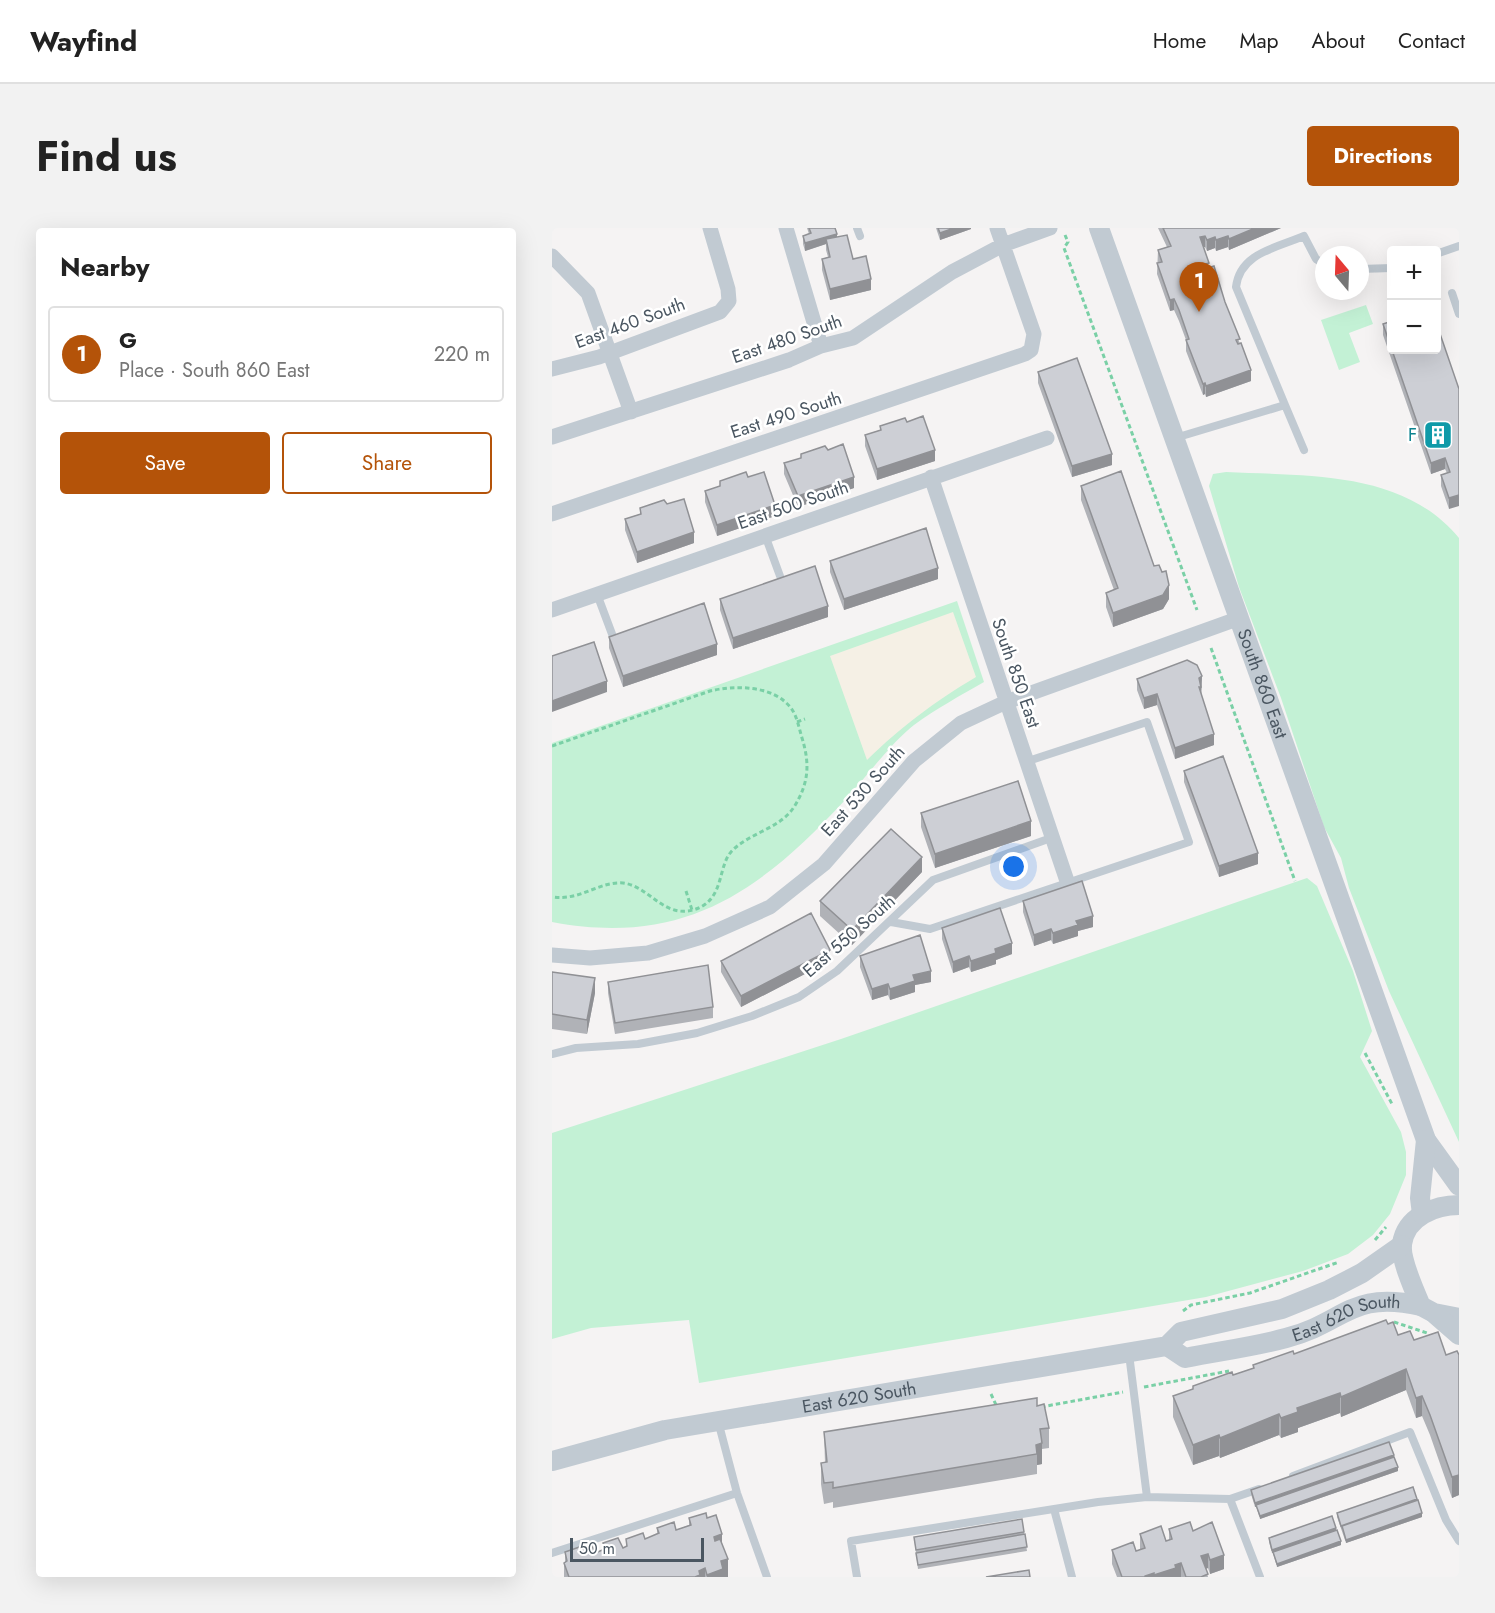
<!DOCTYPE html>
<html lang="en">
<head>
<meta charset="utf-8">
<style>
	:root { --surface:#fff; --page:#f2f2f2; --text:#222; --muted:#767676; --line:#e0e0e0; --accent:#b45309 }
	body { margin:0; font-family:Jost,sans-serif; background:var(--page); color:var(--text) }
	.controls { position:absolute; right:18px; top:18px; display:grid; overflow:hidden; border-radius:6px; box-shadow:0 6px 24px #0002 }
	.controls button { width:54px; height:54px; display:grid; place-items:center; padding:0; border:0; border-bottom:2px solid var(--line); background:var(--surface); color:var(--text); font:30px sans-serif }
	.compass { position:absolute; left:763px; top:18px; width:54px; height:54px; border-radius:50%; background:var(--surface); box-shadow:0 6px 24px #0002; rotate:341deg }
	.scale { position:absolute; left:18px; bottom:15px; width:134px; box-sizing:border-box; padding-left:6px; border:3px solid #4a5661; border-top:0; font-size:16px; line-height:21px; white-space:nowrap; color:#4a5661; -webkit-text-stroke:4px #fff; paint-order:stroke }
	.you { position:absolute; left:462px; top:639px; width:21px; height:21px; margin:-15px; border:4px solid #fff; border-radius:50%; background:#1a73e8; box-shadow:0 0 0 9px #1a73e833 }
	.badge { display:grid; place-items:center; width:39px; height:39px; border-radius:50%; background:var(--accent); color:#fff; font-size:20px; font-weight:700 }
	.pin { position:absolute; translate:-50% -50px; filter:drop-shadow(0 2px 3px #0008) }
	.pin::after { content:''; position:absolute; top:32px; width:21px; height:18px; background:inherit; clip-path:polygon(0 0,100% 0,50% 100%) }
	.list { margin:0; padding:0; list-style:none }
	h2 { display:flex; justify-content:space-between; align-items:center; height:78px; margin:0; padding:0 24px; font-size:26px }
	h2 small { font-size:20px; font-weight:400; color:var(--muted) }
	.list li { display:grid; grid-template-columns:39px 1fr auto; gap:18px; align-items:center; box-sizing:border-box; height:96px; margin:0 12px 12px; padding:0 12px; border:2px solid var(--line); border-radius:6px }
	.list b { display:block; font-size:22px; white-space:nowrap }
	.list p { margin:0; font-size:20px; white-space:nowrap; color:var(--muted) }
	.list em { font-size:20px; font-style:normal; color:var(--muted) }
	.actions { display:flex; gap:12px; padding:18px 24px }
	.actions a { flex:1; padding:14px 0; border:2px solid var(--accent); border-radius:6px; text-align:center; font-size:21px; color:var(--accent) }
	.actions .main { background:var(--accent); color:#fff }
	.map { position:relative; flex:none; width:907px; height:1349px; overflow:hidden; border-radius:6px }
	header { display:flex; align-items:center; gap:36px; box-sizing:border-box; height:84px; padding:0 30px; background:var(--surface); border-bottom:2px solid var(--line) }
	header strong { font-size:28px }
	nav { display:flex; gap:33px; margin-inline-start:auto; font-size:21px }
	.intro { display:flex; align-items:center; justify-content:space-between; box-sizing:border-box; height:144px; padding:0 36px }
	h1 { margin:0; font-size:42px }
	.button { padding:15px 27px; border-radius:6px; background:var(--accent); color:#fff; font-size:21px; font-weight:700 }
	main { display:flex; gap:36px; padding:0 36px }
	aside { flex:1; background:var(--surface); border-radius:6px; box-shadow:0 6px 24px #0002 }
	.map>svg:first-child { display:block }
</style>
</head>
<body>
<header>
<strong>Wayfind</strong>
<nav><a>Home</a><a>Map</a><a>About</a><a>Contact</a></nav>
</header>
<div class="intro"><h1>Find us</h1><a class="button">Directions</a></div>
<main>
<aside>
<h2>Nearby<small></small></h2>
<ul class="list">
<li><span class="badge">1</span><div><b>G</b><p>Place · South 860 East</p></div><em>220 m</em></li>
</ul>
<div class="actions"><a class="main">Save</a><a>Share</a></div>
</aside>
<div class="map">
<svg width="907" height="1349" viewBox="0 0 907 1349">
	<rect width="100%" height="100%" fill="#f5f3f3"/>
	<path fill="#c3f1d5" d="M814 77 821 96 797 105 808 134 787 142 769 92Z
		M674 244C755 248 851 242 907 310V914L837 763 797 660 789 630 772 599 729 470 687 359 657 258 661 246Z
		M405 373 432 454C409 467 384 481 362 497 340 514 314 549 294 571 209 663 132 719 0 694V515Z
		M755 650 765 658 801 743 820 803 808 829 849 904 854 924V947L838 986 821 1007 796 1026 751 1043 654 1069 147 1155 137 1092 39 1100 0 1111V905L289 811Z"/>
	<path fill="#f5f0e5" d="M401 384 424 449C382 474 350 498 315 532L278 428Z"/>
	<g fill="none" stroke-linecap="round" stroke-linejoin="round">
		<path stroke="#7ad0a6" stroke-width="3" stroke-dasharray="4.5 3" stroke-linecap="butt" d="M513 7 516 14 512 20 645 382
			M659 420 743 653
			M245 494 253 491
			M0 518 158 463C183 457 221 457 239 480 245 488 247 500 250 510 258 536 257 555 242 579 228 601 196 605 179 624 165 640 173 673 141 682 111 690 97 658 71 655 47 653 29 673 0 669
			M134 663 140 682
			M813 825 840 876
			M823 1012 834 999
			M631 1083 639 1077 698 1065 787 1034
			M842 1094 875 1105
			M592 1159 677 1143
			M439 1166 445 1179
			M489 1179 571 1164"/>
		<path stroke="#c1cad2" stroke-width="8" d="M305 0 308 8
			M884 26 907 18
			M808 41 840 40
			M900 65 907 86
			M733 177 752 222
			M623 210 733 177 684 59C688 25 724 20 752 8L764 31 772 36
			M213 307 228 348
			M45 366 60 406
			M339 694 378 701 637 614 595 494 473 534
			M0 826 24 820 86 816 145 805 200 788 247 769 285 743 381 652 499 610
			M166 1193 185 1265 215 1349
			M741 1248 858 1204 894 1292 907 1313
			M595 1269 678 1271 707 1261
			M678 1271 708 1349
			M502 1281 520 1349
			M0 1325 185 1265
			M305 1349 299 1313 546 1274 595 1269 577 1126"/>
		<path stroke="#c1cad2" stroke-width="15" d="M234 0 269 118
			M0 28 36 65 79 184
			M0 141 47 129 168 84 177 73 176 61 158 0
			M0 209 237 132 269 118 301 110 400 44 451 17 498 0
			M379 249 515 653
			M0 286 473 126 479 122 482 106 445 0
			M0 382 495 210
			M0 727 38 730 96 725 153 708 218 679 272 636 362 533 409 495 454 474 685 391"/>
		<g stroke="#c1cad2" stroke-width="20">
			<path id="s1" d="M547 0 874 912 907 958"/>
			<path d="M907 977C884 977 854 988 850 1016 848 1031 863 1064 869 1078L882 1085 907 1090"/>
			<path d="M870 986 868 970 874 912"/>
			<path d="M884 1087 907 1107"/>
			<path id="s2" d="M615 1118 633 1130C667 1123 701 1119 734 1110 793 1095 798 1062 869 1078"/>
			<path id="s3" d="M0 1233 113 1202 615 1118 629 1104 730 1081 777 1062 810 1045 850 1017"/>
		</g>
	</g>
	<path fill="#b0b2b7" d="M255 0H283L285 9 301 31 319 62 278 72 270 42V31L276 29 274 22V16L253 23 251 16V8L257 6Z
		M384 0H419V1L388 12Z
		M606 0H729L677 22 676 19 664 23 663 20 655 23 653 19H652L657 39 673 74 688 116 699 153 654 169 653 166 651 167 634 123V112L627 93 622 82 618 83 605 46 606 22 615 19Z
		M831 96 907 161 897 281 889 258V247L895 245 893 241 879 246 831 107Z
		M486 144 560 237 520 249 486 155Z
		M355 194 383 233 325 252 313 218V207L328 202V198Z
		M249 226 302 260 246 279 232 246V235L249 231Z
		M196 249 223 288 165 308 153 274V263L168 258V253Z
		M529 258 602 338 617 371 611 381 561 399 554 379V365L562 362 529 272Z
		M115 276 142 315 85 335 73 302V291L88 286V280Z
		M278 333 386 351 292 382 278 344Z
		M168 371 276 389 181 421 168 382Z
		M57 409 165 427 71 459 57 420Z
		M650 448 649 467 662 517 623 531 605 477 592 481 585 462V451Z
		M632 543 706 636 667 649 632 554Z
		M369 585 479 608 383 640 369 599Z
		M370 644 300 717 268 688V673Z
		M471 673 541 699 526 703V708L501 716 499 712 482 718 471 684Z
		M390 700 460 726 444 732V736L419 744 417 739 401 745 390 711Z
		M308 728 379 754 363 757V764L338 772 336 767 320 772 308 739Z
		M169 733H278L189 779 169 744Z
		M0 744 43 765 35 806 0 801Z
		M56 754 161 779V790L63 806 56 765Z
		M836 1096 846 1107 862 1112 894 1127H907V1267L900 1270 878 1207 870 1188 864 1190 854 1162 789 1189 788 1185 746 1200V1204L729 1210 727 1207 668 1230 667 1228 641 1237 621 1189V1168L641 1161V1158L681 1147 701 1140V1137L742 1126Z
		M485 1178 497 1200V1220L490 1221V1236L485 1237V1246L281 1280V1274L272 1276 269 1256V1235H273L272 1204Z
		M842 1229 846 1243 708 1291 704 1278 703 1279 699 1266V1262Z
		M865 1272 870 1289 794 1315 785 1289V1285Z
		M137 1290H155L170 1315 176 1349H12V1335L13 1334V1324L43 1325 51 1322V1315L71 1320 74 1319V1311H93L105 1306V1300L124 1302 137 1297Z
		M617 1301 641 1303 672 1341 658 1346 656 1340 654 1341 656 1349H565L560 1336V1322L584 1323 588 1322V1306L614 1313 617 1312Z
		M784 1302 789 1317 725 1339 721 1325H720L717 1314V1310Z
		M472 1304 475 1323 366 1341 362 1309Z"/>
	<path fill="#909195" d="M402 0H419V1L388 12V5Z
		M703 0H729L677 22V11Z
		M285 6V13L274 11V16L253 23V15Z
		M653 8V19L648 20V9Z
		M676 8V19L664 23V12Z
		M663 9V20L655 23V12Z
		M319 51V62L278 72V61Z
		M622 71V82L618 83V72Z
		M699 142V153L654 169V158Z
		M653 155V166L651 167V156Z
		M383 222V233L325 252V241Z
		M560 226V237L520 249V238Z
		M893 230V241L879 246V235Z
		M302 249V260L246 279V268Z
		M907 267V278L897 281V270Z
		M223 277V288L165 308V297Z
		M142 304V315L85 335V324Z
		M386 340V351L292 382V371Z
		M617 357V371L611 381 561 399V385Z
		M276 378V389L181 421V410Z
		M165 416V427L71 459V448Z
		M650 448 649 470H647V450Z
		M55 453V464L0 484V473Z
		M605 466V477L592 481V470Z
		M662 506V517L623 531V520Z
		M479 593V608L383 640V626Z
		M706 625V636L667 649V638Z
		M370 629V644L300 717V702Z
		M541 688V699L526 703V708L501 716V705L524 693Z
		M499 701V712L482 718V707Z
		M460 715V726L444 732V736L419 744V733L443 721Z
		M278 722V733L189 779V768Z
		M417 728V739L401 745V734Z
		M379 743V754L363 757V764L338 772V761L361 747Z
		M43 750V765L35 806V792Z
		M336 756V767L320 772V761Z
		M854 1141V1162L789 1189V1169Z
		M788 1165V1185L746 1200V1204L729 1210V1190L745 1180Z
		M870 1168V1188L864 1190V1170Z
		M727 1186V1207L668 1230V1210Z
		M667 1207V1228L641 1237V1217Z
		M490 1215V1236L485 1237V1226L484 1217Z
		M842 1227V1230L703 1279V1275Z
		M846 1239V1243L708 1291V1288Z
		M907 1247V1267L900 1270V1249Z
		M865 1271V1274L790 1298 789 1301V1298Z
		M870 1285V1289L794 1315V1312Z
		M784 1300V1303L720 1325V1322Z
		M170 1306V1327L162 1330V1309Z
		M789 1313V1317L725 1339V1336Z
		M656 1326V1340L649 1342V1328Z
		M672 1327V1341L658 1346V1332Z
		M176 1331V1349H155V1347L169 1333Z
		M629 1335V1349H602V1347Z
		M153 1340V1349H143L147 1343Z
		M602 1345V1349H593V1348Z"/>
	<path fill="#cdcfd5" stroke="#909195" stroke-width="1.5" d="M257 0H283L285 6 253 15 251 8 259 5Z
		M386 0H402L388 5Z
		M611 0H703L677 11 676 8 664 12 663 9 655 12 653 8 648 9 657 35 654 36 656 40 662 38 673 74 688 111 684 112 686 116 689 115 699 142 654 158 653 155 651 156 634 112 637 111 627 82 622 71 618 72 605 35 610 34 606 22 619 18Z
		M295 7 301 31 314 28 319 51 278 61 270 31 278 29 274 11Z
		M840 93V122H885V97L907 161V267L897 270 889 247 898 244 893 230 879 235 831 96Z
		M525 130 560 226 520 238 486 144Z
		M371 188 383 222 325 241 313 207 329 202 328 198 353 190 355 194Z
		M291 216 302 249 246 268 232 235 249 230V226L273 218 276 222Z
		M569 243 602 338 607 337 610 344 614 343 617 357 611 367 561 385 554 365 566 360 529 258Z
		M194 244 196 249 212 244 223 277 165 297 153 263 168 258V253Z
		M132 271 142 304 85 324 73 291 89 286 88 280 112 272 115 276Z
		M374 300 386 340 292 371 278 333Z
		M263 338 276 378 181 410 168 371Z
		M152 375 165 416 71 448 57 409Z
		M42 414 55 453 0 473V428Z
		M635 432 645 437 650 448 647 450 649 459H647L662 506 623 520 605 466 592 470 585 451Z
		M671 528 706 625 667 638 632 543Z
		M466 553 479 593 383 626 369 585Z
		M339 601 370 629 300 702 268 673Z
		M530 653 541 688 524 693 526 697 501 705 499 701 482 707 471 673Z
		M448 680 460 715 443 721 444 725 419 733 417 728 401 734 390 700Z
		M259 685 278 722 189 768 169 733Z
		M368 707 379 743 361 747 363 753 338 761 336 756 320 761 308 728Z
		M156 737 161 779 63 795 56 754Z
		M0 744 43 750 35 792 0 786Z
		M834 1092 836 1096 841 1094 846 1107 858 1103 862 1112 886 1104 894 1127 905 1123 907 1127V1247L900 1249 878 1187 870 1168 864 1170 854 1141 789 1169 788 1165 745 1180 746 1184 729 1190 727 1186 668 1210 667 1207 641 1217 621 1168 641 1161V1158L680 1144 681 1147 702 1140 701 1137 741 1123 742 1126Z
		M485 1170V1178L492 1176 497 1200 488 1201 490 1215 484 1217 485 1226 281 1260V1254L272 1255 269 1235 275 1234 272 1204Z
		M837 1214 842 1227 703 1275 699 1262Z
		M842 1229 846 1239 708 1288 704 1277Z
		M861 1259 865 1271 789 1298 785 1285Z
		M866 1272 870 1285 794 1312 790 1298Z
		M154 1285 155 1290 164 1287 170 1306 162 1309 163 1313 168 1311 176 1331 169 1333 171 1341 155 1347 153 1340 147 1343 148 1347 143 1349H17L12 1335 15 1333 13 1324 39 1315 43 1325 53 1321 51 1315 66 1310 71 1320 75 1318 74 1311 91 1305 93 1311 107 1305 105 1300 122 1294 124 1302 139 1297 137 1290Z
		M780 1288 784 1300 720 1322 717 1310Z
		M470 1291 472 1304 364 1322 362 1309Z
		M638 1294 641 1303 660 1294 672 1327 658 1332 656 1326 649 1328 656 1346 649 1349H634L629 1335 623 1337 624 1340 602 1347V1345L593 1348V1349H570L560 1322 581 1314 584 1323 593 1320 588 1306 609 1298 614 1313 620 1311 617 1301Z
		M785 1302 789 1313 725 1336 721 1324Z
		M473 1306 475 1319 366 1337 364 1325Z
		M477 1342 478 1349H434Z"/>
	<defs>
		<g id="building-square" transform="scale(1.5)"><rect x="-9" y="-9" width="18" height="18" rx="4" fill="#0f9aa8" stroke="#fff"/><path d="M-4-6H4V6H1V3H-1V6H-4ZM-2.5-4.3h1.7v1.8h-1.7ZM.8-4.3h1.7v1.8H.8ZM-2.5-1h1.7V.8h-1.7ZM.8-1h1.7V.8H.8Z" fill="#fff"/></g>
	</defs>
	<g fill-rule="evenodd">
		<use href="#building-square" x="886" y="207"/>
	</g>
	<g text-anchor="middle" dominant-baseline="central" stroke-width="5" stroke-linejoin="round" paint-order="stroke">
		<g font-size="18" fill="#4a5661" stroke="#fff">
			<text transform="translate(78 95) rotate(-20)">East 460 South</text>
			<text transform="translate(235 111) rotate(-19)">East 480 South</text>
			<text transform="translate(234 187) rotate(-18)">East 490 South</text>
			<text transform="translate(241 277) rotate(-19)">East 500 South</text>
			<text transform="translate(464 445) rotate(71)">South 850 East</text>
			<text stroke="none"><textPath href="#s1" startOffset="484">South 860 East</textPath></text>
			<text transform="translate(311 563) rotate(-48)">East 530 South</text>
			<text transform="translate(297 708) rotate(-41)">East 550 South</text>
			<text stroke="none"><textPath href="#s2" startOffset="189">East 620 South</textPath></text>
			<text stroke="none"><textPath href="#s3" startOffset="314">East 620 South</textPath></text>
		</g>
		<g font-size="18" fill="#0d838f" stroke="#fff" text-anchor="end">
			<text x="865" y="207">F</text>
		</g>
	</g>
</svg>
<div class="controls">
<button>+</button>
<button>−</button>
</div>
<svg class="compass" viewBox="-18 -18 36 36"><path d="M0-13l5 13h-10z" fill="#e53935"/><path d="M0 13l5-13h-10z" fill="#767676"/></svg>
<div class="scale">50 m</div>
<div class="you"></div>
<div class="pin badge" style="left:647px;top:84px">1</div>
</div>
</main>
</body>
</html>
